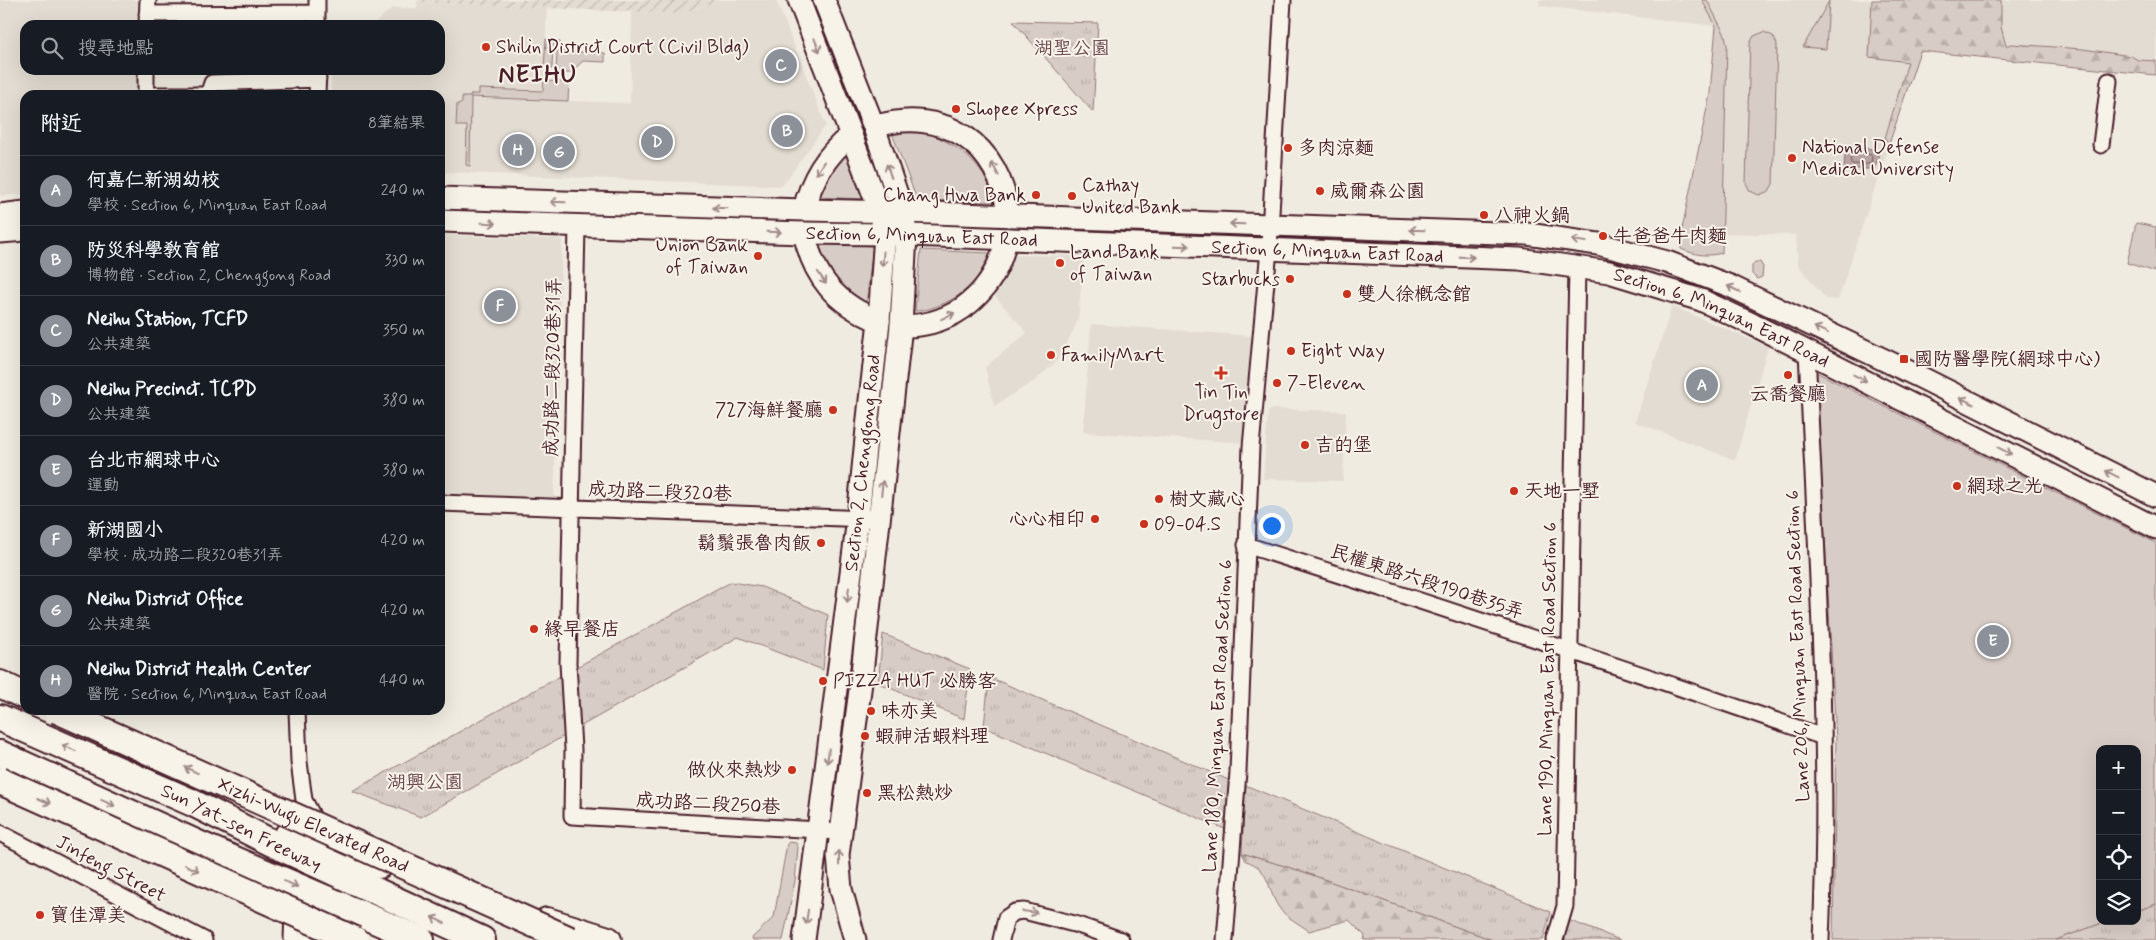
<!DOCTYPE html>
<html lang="zh-TW">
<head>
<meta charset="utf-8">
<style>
	:root { --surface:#171b24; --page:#20242c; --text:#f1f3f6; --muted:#9ea1a6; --line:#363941; --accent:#8c9099 }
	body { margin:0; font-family:Mynerve,"LXGW WenKai TC",sans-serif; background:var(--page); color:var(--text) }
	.controls { position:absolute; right:15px; bottom:15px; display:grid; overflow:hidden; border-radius:10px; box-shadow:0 5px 20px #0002 }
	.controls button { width:45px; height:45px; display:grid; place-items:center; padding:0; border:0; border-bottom:1px solid var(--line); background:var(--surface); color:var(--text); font:25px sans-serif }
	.you { position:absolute; left:1271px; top:525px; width:18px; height:18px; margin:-12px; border:4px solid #fff; border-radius:50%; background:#1a73e8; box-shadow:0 0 0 8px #1a73e833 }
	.badge { display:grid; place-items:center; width:32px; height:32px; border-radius:50%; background:var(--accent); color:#fff; font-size:16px; font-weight:700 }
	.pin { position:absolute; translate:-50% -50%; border:2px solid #fff; box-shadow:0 1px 5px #0006 }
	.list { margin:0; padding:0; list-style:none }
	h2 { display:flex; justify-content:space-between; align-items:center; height:65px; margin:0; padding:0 20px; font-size:21px }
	h2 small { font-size:16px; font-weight:400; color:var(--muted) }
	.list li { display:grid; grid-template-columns:32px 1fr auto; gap:15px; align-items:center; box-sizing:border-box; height:70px; padding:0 20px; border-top:1px solid var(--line) }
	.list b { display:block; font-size:19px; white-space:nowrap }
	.list p { margin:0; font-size:16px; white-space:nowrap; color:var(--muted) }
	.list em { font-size:16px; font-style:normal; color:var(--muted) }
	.icon { flex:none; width:28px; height:28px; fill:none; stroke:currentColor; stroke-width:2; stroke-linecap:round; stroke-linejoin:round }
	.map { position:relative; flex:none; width:2156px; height:940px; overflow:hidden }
	.search { position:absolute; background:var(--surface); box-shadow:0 5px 20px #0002; left:20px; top:20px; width:425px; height:55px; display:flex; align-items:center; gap:12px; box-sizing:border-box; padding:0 18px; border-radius:15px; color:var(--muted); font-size:19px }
	.panel { position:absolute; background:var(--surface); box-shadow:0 5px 20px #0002; left:20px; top:90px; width:425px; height:625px; border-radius:15px }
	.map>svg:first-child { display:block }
</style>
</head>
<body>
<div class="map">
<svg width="2156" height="940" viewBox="0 0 2156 940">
	<defs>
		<pattern id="industrial-furrows" width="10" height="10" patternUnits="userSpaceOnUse" patternTransform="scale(1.25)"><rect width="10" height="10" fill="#e3dcd2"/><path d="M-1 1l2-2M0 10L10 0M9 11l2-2" fill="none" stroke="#c4bcb4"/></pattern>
		<pattern id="forest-firs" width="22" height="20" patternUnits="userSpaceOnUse" patternTransform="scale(1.25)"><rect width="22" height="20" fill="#d8cdc6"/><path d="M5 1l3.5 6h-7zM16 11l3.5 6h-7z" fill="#bbb0aa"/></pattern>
		<pattern id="park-tufts" width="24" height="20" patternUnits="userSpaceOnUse" patternTransform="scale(1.25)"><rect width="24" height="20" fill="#d8cdc6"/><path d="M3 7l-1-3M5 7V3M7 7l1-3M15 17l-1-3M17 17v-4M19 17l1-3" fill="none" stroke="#bbb0aa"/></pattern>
	</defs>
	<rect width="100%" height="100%" fill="#f0ebe0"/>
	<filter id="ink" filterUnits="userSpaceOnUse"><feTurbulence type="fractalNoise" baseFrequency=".02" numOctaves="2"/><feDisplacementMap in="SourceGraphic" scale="10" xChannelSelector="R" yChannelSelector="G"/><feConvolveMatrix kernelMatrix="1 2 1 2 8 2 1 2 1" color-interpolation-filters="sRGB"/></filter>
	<g filter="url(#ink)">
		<path fill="#e3dcd2" d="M0 0H141L142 25H25V70H142L141 95H25V194L0 196Z
			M722 0H776L826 125 782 186 440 172V95H331V70H440V25H373L392 8H417V2L547 8 543 100 630 103 632 12 678 14Z
			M1539 0H2156V75L1920 51 1838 300 1826 299 1798 265 1796 235 1721 233 1712 97 1716 26 1540 6Z
			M440 235 562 239 554 499 440 494Z
			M1013 255 1084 256 1078 320 1060 358 1036 380 994 406 985 367 1027 333 993 294Z
			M1672 306 1768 347 1735 460 1635 422Z
			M1091 324 1253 336 1245 443 1083 432Z
			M1272 409 1346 411 1343 481 1263 479 1268 412Z"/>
		<path fill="url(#industrial-furrows)" d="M418 0H722L678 14 417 2Z"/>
		<path fill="#d8cdc6" stroke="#917678" d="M1702 0H1707L1725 35 1727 45 1722 253C1706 257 1696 255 1681 249V234L1710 93 1716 26Z
			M1829 1 1826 49 1803 47Z
			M1764 32 1773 36 1777 44 1773 184 1769 191 1759 195 1750 191 1746 183 1750 43 1754 36Z
			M546 39 560 42V45H553L552 69 544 68Z
			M557 51 605 53V62L583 61 570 73H556Z
			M544 81 569 82 568 101 471 97 470 166 466 165 467 126H456L457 104 462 103V97H470L471 94H479V89L543 91Z
			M901 131C911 132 923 132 932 135 961 146 989 171 994 202L917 200 892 133Z
			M846 153 864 199 819 197 827 176Z
			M2136 223 2156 227V272L2127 263Z
			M817 243 873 246 866 304C839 285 828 275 817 243Z
			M921 250 990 253C986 261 982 270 977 278 964 296 936 310 915 311Z
			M1755 262H1760L1763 267 1762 277 1757 279 1752 274V266Z
			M1816 372 2156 543V904L2137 911V749H2100V921H2108L2056 940H1833L1836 739Z
			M789 842 796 843 798 847 795 881 783 940H753L752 938 774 917 787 844Z"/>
		<path fill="url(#forest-firs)" stroke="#917678" d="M1872 0H2001V27L2006 46 2011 44 2083 49 2131 56 2138 60 2156 61V75L1920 51 1889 144 1885 138 1908 62 1869 57Z
			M1242 853 1304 872 1493 940H1364L1365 936 1349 920 1309 931C1300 924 1287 918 1280 909 1267 892 1271 868 1246 861Z"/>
		<path fill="url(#park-tufts)" stroke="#917678" d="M1013 21 1098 23 1093 112Z
			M731 582 762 587 828 615 823 670 738 637 421 817 352 791Z
			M883 634 970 669 964 719 878 683Z
			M989 677 1231 781 1227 830 984 727Z
			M1245 785 1551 912 1543 940H1493L1304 872 1242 853Z
			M2156 904V940H2056L2108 921H2137V911Z
			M1568 920 1620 940H1563Z"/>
		<path fill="#b7a4a2" stroke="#8b6f72" d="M1849 144 1876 150 1879 157 1874 169H1844L1845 153Z"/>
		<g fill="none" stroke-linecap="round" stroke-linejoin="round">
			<path stroke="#76545b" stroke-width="1" d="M1853 151 1872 155 1871 164H1851L1850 154Z"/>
			<g stroke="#4a1f2b" stroke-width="19">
				<path id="minor" d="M317 0V25
					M147 14 317 13
					M147 25 148 0
					M146 95H208L212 83 318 79
					M146 95V70
					M317 95 318 70
					M2101 145 2109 81
					M577 226 568 663 573 749 572 816 819 830 841 833
					M1807 351C1816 547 1830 744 1821 940
					M440 503 868 519
					M1246 545C1439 606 1631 670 1823 737
					M297 710 299 762 304 800 311 813V829
					M0 833 204 940
					M292 940 293 910
					M307 940 308 917
					M1001 940 1006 918 1015 912 1024 911 1078 925 1121 940
					M1225 940 1238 772 1251 447 1269 249 1283 0
					M1555 940 1565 906 1577 267"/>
			</g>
			<g stroke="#4a1f2b" stroke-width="25">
				<g id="secondary">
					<path d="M799 0 880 211 885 234 879 321 869 409 858 518 804 940"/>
					<path d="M824 0 874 127 903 212 906 235 901 326 860 690 838 855 841 889 855 940"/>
					<path d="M874 127C942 105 1002 144 1008 216"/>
					<path d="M440 198 804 210 903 212 1527 234 1598 244 1667 262 1730 286 1922 378 2156 496"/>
					<path d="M804 210C811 179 826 155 851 135"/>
					<path d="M0 215 25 212"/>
					<path id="s1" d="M440 221 804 233 885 234 1519 259 1609 272 1701 300 1754 325 2156 528"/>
					<path d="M0 232 25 230"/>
					<path d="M804 233C814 278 836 304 879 321"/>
					<path d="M901 326C955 327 996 291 1006 239"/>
				</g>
			</g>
			<g stroke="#4a1f2b" stroke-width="30">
				<g id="motorway">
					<path d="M0 684 25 696"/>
					<path id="s2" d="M0 718 193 803 280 847 482 940"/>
					<path d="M0 754 198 844 421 940"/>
					<path d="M288 835 379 865"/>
					<path d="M547 921 608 940"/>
				</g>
			</g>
			<use href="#minor" stroke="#f7f3e8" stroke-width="15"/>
			<use href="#secondary" stroke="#f7f3e8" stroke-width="21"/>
			<use href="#motorway" stroke="#f7f3e8" stroke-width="26"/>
			<g stroke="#4a1f2b" stroke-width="30" stroke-linecap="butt">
				<g id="motorway-bridge">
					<path id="s3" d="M57 710 570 940"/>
					<path d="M0 781 355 940"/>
				</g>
			</g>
			<use href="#motorway-bridge" stroke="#f7f3e8" stroke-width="26"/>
		</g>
		<defs><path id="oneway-shaft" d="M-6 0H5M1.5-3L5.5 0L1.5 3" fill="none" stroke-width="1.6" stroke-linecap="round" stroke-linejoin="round" transform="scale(1.25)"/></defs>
		<g stroke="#a0898a">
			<use href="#oneway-shaft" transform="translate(817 45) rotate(68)"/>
			<use href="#oneway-shaft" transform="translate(820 168) rotate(122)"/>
			<use href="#oneway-shaft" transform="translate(995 169) rotate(-119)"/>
			<use href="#oneway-shaft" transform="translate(889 171) rotate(-109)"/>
			<use href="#oneway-shaft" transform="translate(558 202) rotate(-178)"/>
			<use href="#oneway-shaft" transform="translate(720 208) rotate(-178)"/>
			<use href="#oneway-shaft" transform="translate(489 223) rotate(2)"/>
			<use href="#oneway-shaft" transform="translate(1237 224) rotate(-178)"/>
			<use href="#oneway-shaft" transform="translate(1417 230) rotate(-178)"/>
			<use href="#oneway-shaft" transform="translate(774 232) rotate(2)"/>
			<use href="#oneway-shaft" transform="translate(1579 241) rotate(-172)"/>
			<use href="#oneway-shaft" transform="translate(1182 246) rotate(2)"/>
			<use href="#oneway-shaft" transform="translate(1467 257) rotate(2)"/>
			<use href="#oneway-shaft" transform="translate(883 259) rotate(94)"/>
			<use href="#oneway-shaft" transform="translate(822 278) rotate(56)"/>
			<use href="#oneway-shaft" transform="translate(1734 289) rotate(-154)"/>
			<use href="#oneway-shaft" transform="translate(948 316) rotate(-25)"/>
			<use href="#oneway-shaft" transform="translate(1821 330) rotate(-155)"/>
			<use href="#oneway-shaft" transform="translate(1860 378) rotate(27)"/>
			<use href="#oneway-shaft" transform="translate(1967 401) rotate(-153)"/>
			<use href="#oneway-shaft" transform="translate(2005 451) rotate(27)"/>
			<use href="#oneway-shaft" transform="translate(2112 474) rotate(-153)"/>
			<use href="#oneway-shaft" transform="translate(882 488) rotate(-84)"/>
			<use href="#oneway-shaft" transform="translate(848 595) rotate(97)"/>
			<use href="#oneway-shaft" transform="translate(69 748) rotate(-156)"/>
			<use href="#oneway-shaft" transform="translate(828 756) rotate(97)"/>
			<use href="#oneway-shaft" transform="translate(191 770) rotate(-156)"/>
			<use href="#oneway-shaft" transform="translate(44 801) rotate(24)"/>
			<use href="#oneway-shaft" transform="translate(108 803) rotate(24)"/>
			<use href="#oneway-shaft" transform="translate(839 858) rotate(-91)"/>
			<use href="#oneway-shaft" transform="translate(192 868) rotate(24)"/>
			<use href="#oneway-shaft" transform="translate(291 884) rotate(23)"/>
			<use href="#oneway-shaft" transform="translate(1030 912) rotate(8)"/>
			<use href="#oneway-shaft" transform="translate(807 917) rotate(98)"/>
			<use href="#oneway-shaft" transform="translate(438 920) rotate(-155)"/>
		</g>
	</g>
	<g fill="#c8321e" stroke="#f7f3e8" stroke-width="2">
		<circle cx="486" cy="47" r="5"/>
		<circle cx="956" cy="109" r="5"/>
		<circle cx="1288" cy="148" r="5"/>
		<circle cx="1792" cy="158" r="5"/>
		<circle cx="1320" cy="191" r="5"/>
		<circle cx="1036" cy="195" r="5"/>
		<circle cx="1072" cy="196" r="5"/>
		<circle cx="1484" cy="215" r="5"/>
		<circle cx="1603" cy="236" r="5"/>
		<circle cx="758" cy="256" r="5"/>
		<circle cx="1060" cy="263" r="5"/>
		<circle cx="1290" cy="279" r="5"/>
		<circle cx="1347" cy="294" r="5"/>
		<circle cx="1291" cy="351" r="5"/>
		<circle cx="1051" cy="355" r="5"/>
		<rect x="1899" y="354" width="10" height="10" rx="2.5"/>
		<path d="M1218.5 365.5h5v5h5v5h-5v5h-5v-5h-5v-5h5z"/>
		<circle cx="1788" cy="375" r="5"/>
		<circle cx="1277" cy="383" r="5"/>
		<circle cx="833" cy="410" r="5"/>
		<circle cx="1305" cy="445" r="5"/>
		<circle cx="1957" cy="486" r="5"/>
		<circle cx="1514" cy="491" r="5"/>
		<circle cx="1159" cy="499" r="5"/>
		<circle cx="1095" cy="519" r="5"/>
		<circle cx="1144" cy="524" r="5"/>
		<circle cx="821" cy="543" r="5"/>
		<circle cx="534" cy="629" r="5"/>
		<circle cx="823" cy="681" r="5"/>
		<circle cx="871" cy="711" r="5"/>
		<circle cx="865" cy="736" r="5"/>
		<circle cx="792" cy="770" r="5"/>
		<circle cx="867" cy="793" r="5"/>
		<circle cx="40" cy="915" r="5"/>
	</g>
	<g text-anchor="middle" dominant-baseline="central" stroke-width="4" stroke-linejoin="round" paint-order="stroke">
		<g font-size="19" fill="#4a1f2b" stroke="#f7f3e8" text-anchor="start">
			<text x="496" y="47">Shilin District Court (Civil Bldg)</text>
			<text x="966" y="109">Shopee Xpress</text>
			<text x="1802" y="147">National Defense<tspan x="1802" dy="22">Medical University</tspan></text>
			<text x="1298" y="148">多肉涼麵</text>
			<text x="1082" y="185">Cathay<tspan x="1082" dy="22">United Bank</tspan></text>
			<text x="1330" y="191">威爾森公園</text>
			<text x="1026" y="195" text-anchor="end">Chang Hwa Bank</text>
			<text x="1494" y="215">八神火鍋</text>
			<text x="1613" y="236">牛爸爸牛肉麵</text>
			<text x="748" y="245" text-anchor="end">Union Bank<tspan x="748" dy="22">of Taiwan</tspan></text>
			<text x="1070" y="252">Land Bank<tspan x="1070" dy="22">of Taiwan</tspan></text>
			<text x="1280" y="279" text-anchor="end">Starbucks</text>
			<text x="1357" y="294">雙人徐概念館</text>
			<text x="1301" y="351">Eight Way</text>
			<text x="1061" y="355">FamilyMart</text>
			<text x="1914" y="359">國防醫學院(網球中心)</text>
			<text x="1287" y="383">7-Eleven</text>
			<text x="1221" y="392" text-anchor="middle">Tin Tin<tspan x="1221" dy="22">Drugstore</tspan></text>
			<text x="1788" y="394" text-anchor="middle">云喬餐廳</text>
			<text x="823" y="410" text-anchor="end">727海鮮餐廳</text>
			<text x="1315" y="445">吉的堡</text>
			<text x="1967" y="486">網球之光</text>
			<text x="1524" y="491">天地一墅</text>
			<text x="1169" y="499">樹文藏心</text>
			<text x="1085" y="519" text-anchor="end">心心相印</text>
			<text x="1154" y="524">09-04.S</text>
			<text x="811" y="543" text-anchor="end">鬍鬚張魯肉飯</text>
			<text x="544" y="629">緣早餐店</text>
			<text x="833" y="681">PIZZA HUT 必勝客</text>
			<text x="881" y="711">味亦美</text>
			<text x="875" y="736">蝦神活蝦料理</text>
			<text x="782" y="770" text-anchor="end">做伙來熱炒</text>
			<text x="877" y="793">黑松熱炒</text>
			<text x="50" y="915">寶佳潭美</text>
		</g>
		<g font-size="19" fill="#6e4a52" stroke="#f7f3e8">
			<text x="1072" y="48">湖聖公園</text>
			<text x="425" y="782">湖興公園</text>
		</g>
		<g font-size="19" fill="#4a1f2b" stroke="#f7f3e8">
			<text stroke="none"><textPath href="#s1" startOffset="482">Section 6, Minquan East Road</textPath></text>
			<text stroke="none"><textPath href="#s1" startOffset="888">Section 6, Minquan East Road</textPath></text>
			<text stroke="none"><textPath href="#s1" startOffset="1292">Section 6, Minquan East Road</textPath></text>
			<text transform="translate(553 367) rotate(-89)">成功路二段320巷31弄</text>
			<text transform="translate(863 463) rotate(-84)">Section 2, Chenggong Road</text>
			<text transform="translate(660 492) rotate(2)">成功路二段320巷</text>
			<text transform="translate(1427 582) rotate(18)">民權東路六段190巷35弄</text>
			<text transform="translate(1798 646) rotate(-92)">Lane 206, Minquan East Road Section 6</text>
			<text transform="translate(1548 679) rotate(-89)">Lane 190, Minquan East Road Section 6</text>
			<text transform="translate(1218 716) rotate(-87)">Lane 180, Minquan East Road Section 6</text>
			<text transform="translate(708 804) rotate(3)">成功路二段250巷</text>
			<text stroke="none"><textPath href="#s3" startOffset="281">Xizhi-Wugu Elevated Road</textPath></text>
			<text stroke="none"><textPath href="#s2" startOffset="265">Sun Yat-sen Freeway</textPath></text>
			<text transform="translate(111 869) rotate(28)">Jinfeng Street</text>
		</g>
		<g font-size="24" font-weight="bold" letter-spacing="1" fill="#4a1f2b" stroke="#f7f3e8">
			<text x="538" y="75">NEIHU</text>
		</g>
	</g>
</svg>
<div class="controls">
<button>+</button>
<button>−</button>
<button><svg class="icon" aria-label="locate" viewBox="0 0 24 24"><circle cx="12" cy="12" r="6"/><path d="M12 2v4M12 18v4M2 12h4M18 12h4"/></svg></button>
<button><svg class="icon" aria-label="layers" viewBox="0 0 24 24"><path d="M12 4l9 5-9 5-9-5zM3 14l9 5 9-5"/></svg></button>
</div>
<div class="you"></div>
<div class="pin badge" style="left:1702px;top:385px">A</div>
<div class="pin badge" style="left:787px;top:131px">B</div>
<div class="pin badge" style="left:781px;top:65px">C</div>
<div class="pin badge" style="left:657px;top:142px">D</div>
<div class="pin badge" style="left:1993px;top:641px">E</div>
<div class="pin badge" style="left:500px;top:306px">F</div>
<div class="pin badge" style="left:559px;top:152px">G</div>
<div class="pin badge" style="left:518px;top:150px">H</div>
<div class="search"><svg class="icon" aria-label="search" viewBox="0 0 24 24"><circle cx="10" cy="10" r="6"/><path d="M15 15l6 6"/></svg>搜尋地點</div>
<section class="panel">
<h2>附近<small>8筆結果</small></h2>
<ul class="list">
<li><span class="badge">A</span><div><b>何嘉仁新湖幼校</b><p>學校 · Section 6, Minquan East Road</p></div><em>240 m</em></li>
<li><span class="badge">B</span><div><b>防災科學教育館</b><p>博物館 · Section 2, Chenggong Road</p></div><em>330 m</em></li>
<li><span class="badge">C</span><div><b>Neihu Station, TCFD</b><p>公共建築</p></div><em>350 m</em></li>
<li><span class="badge">D</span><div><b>Neihu Precinct. TCPD</b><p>公共建築</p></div><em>380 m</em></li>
<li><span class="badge">E</span><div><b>台北市網球中心</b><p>運動</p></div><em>380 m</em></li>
<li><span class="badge">F</span><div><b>新湖國小</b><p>學校 · 成功路二段320巷31弄</p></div><em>420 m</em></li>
<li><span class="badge">G</span><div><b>Neihu District Office</b><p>公共建築</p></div><em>420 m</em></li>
<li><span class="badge">H</span><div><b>Neihu District Health Center</b><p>醫院 · Section 6, Minquan East Road</p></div><em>440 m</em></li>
</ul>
</section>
</div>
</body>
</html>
